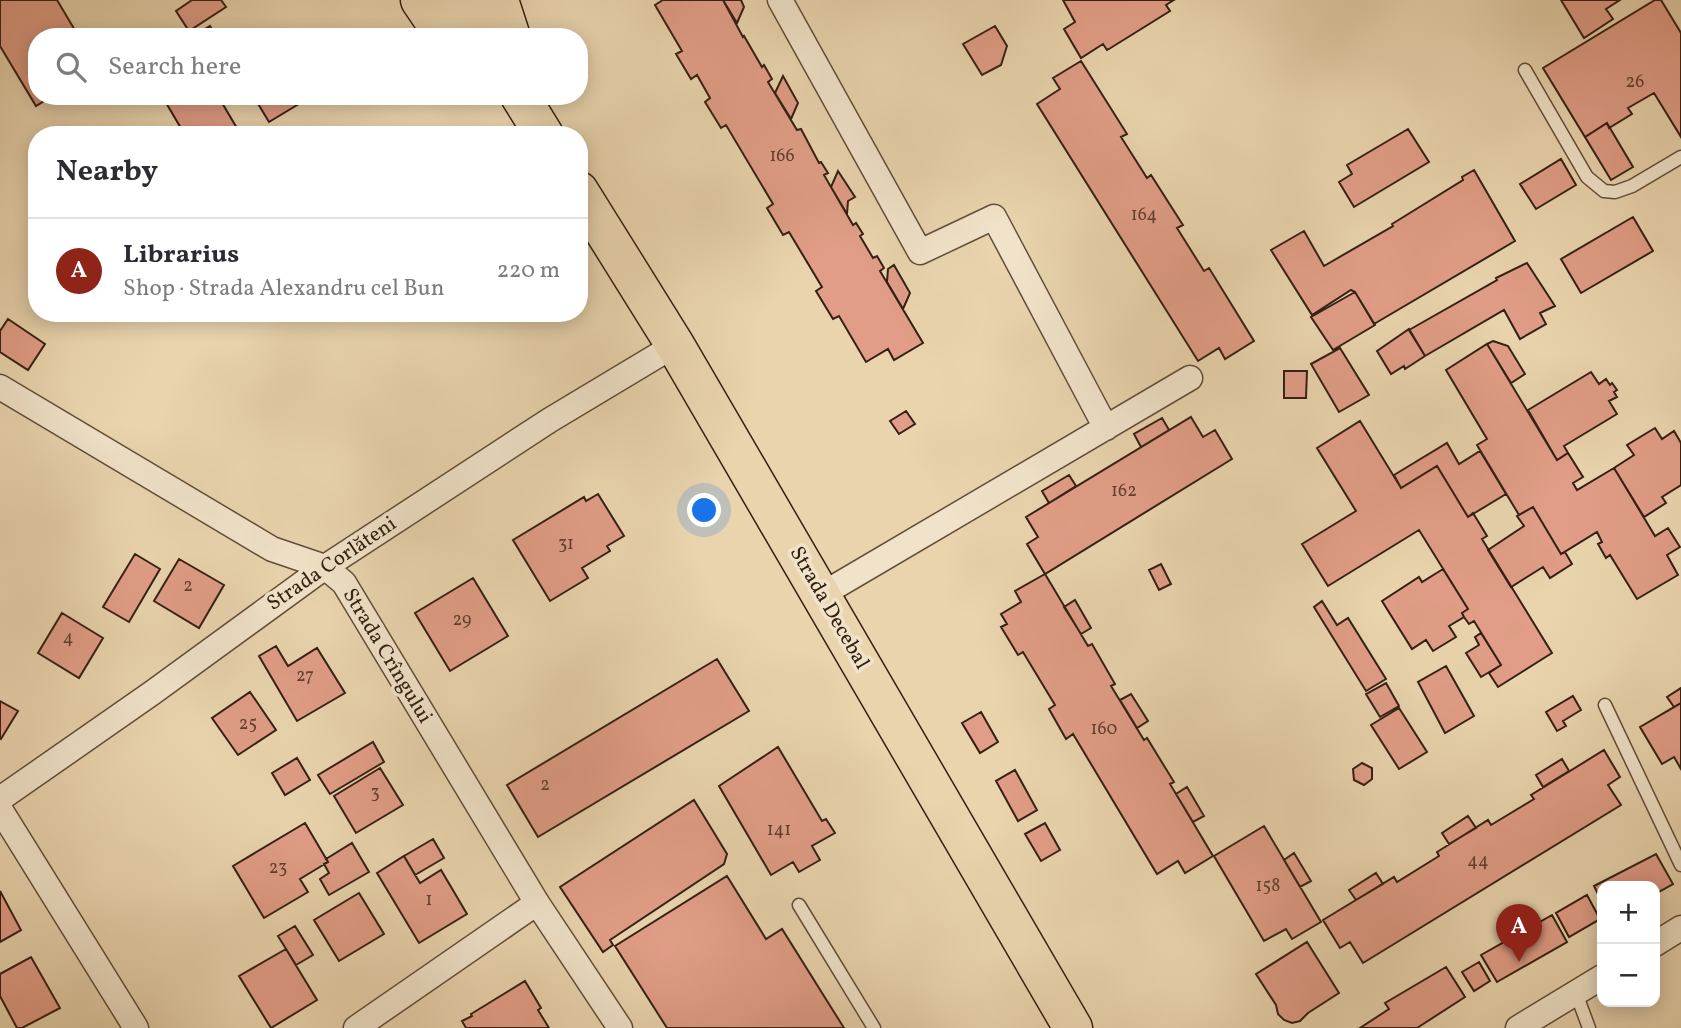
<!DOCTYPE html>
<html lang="en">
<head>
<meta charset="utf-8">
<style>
	:root { --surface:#fff; --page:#f7f7f7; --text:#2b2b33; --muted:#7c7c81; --line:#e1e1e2; --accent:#8f2418 }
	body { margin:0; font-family:Vollkorn,serif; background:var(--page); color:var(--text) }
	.controls { position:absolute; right:21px; bottom:21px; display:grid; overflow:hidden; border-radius:14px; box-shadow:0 4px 18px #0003 }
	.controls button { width:63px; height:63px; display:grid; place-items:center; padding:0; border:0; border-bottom:2px solid var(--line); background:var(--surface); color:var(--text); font:35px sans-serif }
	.you { position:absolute; left:705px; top:511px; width:24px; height:24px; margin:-18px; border:5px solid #fff; border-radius:50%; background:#1a73e8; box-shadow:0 0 0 10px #1a73e833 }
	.badge { display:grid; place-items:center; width:46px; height:46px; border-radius:50%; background:var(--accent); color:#fff; font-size:23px; font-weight:700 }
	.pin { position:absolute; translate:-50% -58px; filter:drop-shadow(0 2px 4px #0008) }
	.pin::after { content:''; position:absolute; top:37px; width:24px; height:21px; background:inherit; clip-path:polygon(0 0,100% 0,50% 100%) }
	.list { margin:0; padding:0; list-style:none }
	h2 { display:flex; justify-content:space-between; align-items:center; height:91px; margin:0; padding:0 28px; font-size:30px }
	h2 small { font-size:23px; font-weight:400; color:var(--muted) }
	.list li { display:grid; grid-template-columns:46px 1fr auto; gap:21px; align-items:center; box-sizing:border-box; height:105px; padding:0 28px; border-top:2px solid var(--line) }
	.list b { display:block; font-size:26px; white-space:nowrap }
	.list p { margin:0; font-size:23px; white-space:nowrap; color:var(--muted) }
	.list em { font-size:23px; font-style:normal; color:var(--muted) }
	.icon { flex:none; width:38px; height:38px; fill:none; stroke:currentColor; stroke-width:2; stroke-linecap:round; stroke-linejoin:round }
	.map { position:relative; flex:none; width:1681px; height:1028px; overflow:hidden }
	.search { position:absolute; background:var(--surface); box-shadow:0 4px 18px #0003; left:28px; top:28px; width:560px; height:77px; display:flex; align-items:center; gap:18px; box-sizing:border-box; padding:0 24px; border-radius:28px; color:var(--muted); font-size:26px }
	.panel { position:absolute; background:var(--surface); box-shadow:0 4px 18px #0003; left:28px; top:126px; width:560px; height:196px; border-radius:28px }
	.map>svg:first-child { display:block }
</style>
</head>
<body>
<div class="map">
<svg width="1681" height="1028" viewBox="0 0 1681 1028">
	<rect width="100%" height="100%" fill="#e9d4ae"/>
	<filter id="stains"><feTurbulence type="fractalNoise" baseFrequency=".00286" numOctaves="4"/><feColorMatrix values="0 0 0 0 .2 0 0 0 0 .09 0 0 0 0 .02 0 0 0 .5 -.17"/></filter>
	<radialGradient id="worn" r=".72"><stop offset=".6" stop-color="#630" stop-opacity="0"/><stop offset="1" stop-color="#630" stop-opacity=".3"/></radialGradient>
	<path fill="#e19d87" stroke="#342011" stroke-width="2" d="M0 0H57L79 37H37V96H52L36 106 0 46Z
		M192 0H221L226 7 189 31 176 11Z
		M663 0H723L743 37 744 36 762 67 764 65 772 79 768 82 797 130 801 129 819 163 821 162 828 173 824 175 853 225 856 223 863 234 860 236 873 258 877 256 884 268 880 271 923 343 894 360 888 349 866 362 839 316 833 319 816 291 822 287 789 232 783 235 767 208 773 204 726 125 721 128 705 102 710 98 697 75 691 79 676 54 682 51 655 5Z
		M723 0H741L744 7 737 23Z
		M1174 0 1166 5 1170 11 1109 49 1107 50 1103 44 1081 58 1064 29 1075 22 1063 0Z
		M1561 0H1620L1606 9 1613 19 1584 38Z
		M1655 0H1661L1681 33V137L1654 93 1628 108 1632 114 1609 128 1607 123 1585 137 1543 68Z
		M210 26 216 37H192Z
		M995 26 1007 46 1001 65 982 75 963 44Z
		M1081 61 1127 134 1121 137 1147 178 1151 175 1181 222 1183 225 1177 228 1204 271 1209 268 1254 341 1225 359 1219 348 1198 361 1037 104 1060 89 1053 78Z
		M783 76 798 103 791 119 775 93Z
		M162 96H218L241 135H185Z
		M267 96H312L269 122 257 102Z
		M1607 123 1633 167 1611 180 1585 137Z
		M1408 129 1429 162 1354 207 1339 182 1352 174 1347 165Z
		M1561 159 1576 185 1536 209 1520 184Z
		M1474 170 1515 241 1374 324 1355 292 1351 290 1312 315 1271 250 1304 231 1324 266 1393 226 1392 224 1463 180 1462 177Z
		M838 171 855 197 848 201 847 214 831 187Z
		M1633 217 1653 251 1581 293 1561 259Z
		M1527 263 1555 306 1540 313 1546 324 1520 339 1504 310 1425 356 1409 330 1497 280 1496 278Z
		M894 265 910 293 903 309 887 282 888 269Z
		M1355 292 1375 325 1333 350 1311 317Z
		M8 319 45 344 28 370 0 352V331Z
		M1409 329 1425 356 1405 369 1404 366 1391 374 1377 351Z
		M1493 341 1508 346 1525 374 1511 383 1487 344Z
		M1487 344 1557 460 1568 453 1583 477 1573 483 1577 490 1614 468 1655 536 1668 528 1680 547 1667 555 1678 575 1637 599 1610 555 1606 558 1598 544 1602 542 1597 532 1561 554 1533 507 1519 515 1477 445 1487 439 1446 370Z
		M1340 348 1369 395 1339 412 1311 364Z
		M1284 371H1307L1306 398H1284Z
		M1591 372 1599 384 1606 379 1610 385 1612 383 1617 390 1614 392 1617 397 1609 401 1617 414 1564 446 1568 453 1557 460 1528 410Z
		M906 411 915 424 899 434 890 421Z
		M1191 417 1203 437 1215 430 1232 459 1045 574 1027 544 1038 537 1026 517Z
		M1162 418 1169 430 1141 447 1134 434Z
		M1360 421 1401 488 1437 466 1468 517 1473 513 1487 536 1482 539 1552 653 1498 687 1489 673 1501 665 1474 621 1469 624 1464 617 1462 613 1468 609 1419 530 1328 586 1302 544 1356 511 1317 448Z
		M1655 428 1662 439 1674 431 1681 443V485L1662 497 1666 503 1644 517 1614 468 1634 455 1627 445Z
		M1447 443 1459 464 1480 451 1506 494 1468 517 1437 466 1401 488 1394 475Z
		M1069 475 1076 486 1049 503 1042 491Z
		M598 494 624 536 607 546 610 551 582 568 588 578 550 601 513 540 584 497 586 501Z
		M1533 507 1561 554 1565 552 1572 564 1550 578 1543 567 1511 587 1488 550 1524 526 1517 516Z
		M135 554 160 569 129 622 103 607Z
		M179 559 224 585 199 628 154 601Z
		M1161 564 1171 584 1159 590 1149 570Z
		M1443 569 1468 609 1462 613 1464 617 1449 626 1456 637 1433 651 1426 640 1412 649 1382 601 1419 577 1422 582Z
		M1045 574 1088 646 1092 644 1115 684 1111 686 1144 740 1147 738 1174 782 1170 784 1213 856 1185 873 1178 861 1157 874 1073 734 1066 739 1049 709 1055 705 1023 652 1018 655 1001 627 1007 624 1001 614 1021 602 1015 591Z
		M473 578 508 636 450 671 415 613Z
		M1075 600 1091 628 1081 634 1064 607Z
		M1322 601 1337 625 1348 618 1386 679 1366 691 1314 607Z
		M62 613 103 638 79 678 38 653Z
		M1481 633 1501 665 1481 677 1466 653 1479 645 1475 637Z
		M276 646 288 666 317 648 345 693 297 721 259 656Z
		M717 659 749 711 538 837 507 785Z
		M1446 666 1474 716 1445 733 1418 682Z
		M1386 683 1399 706 1380 717 1366 694Z
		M1681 688V703L1674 707 1667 697Z
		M250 692 276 730 238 755 212 718Z
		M1131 694 1148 721 1137 728 1120 700Z
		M1573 696 1581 710 1563 721 1566 726 1557 731 1546 712Z
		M0 701 18 711 1 739 0 738Z
		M1681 703V769L1674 757 1662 764 1640 727Z
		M1399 708 1427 752 1399 769 1371 725Z
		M981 712 998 742 980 753 962 723Z
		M373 742 384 762 330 794 318 775Z
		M778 747 822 821 826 819 835 833 812 846 820 860 799 872 793 862 771 875 719 786Z
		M1604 750 1620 777 1608 785 1621 805 1363 963 1350 942 1340 948 1323 920 1394 877 1397 882 1439 856 1437 852 1488 820 1491 825 1534 799 1531 795Z
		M297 758 310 780 285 795 272 773Z
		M1562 759 1569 771 1543 787 1536 775Z
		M1362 763 1372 768V779L1364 785 1354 780 1353 769Z
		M380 768 403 805 356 833 334 796Z
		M1015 770 1037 810 1018 821 996 781Z
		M1187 787 1204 816 1193 822 1176 794Z
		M694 800 727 854 724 864 610 940 613 945 603 952 560 887Z
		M1468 816 1476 828 1449 844 1442 833Z
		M305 823 328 862 300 879 308 892 264 918 233 866Z
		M1045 823 1060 850 1041 861 1025 834Z
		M1264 826 1321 922 1292 939 1286 929 1264 941 1214 856Z
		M433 839 444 858 415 875 404 856Z
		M352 843 369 872 329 895 320 879 329 873 324 864 328 862 326 859Z
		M1294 853 1311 881 1300 887 1284 860Z
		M1656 854 1673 884 1655 894V886H1602V902L1594 886Z
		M404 856 420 883 441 870 467 914 419 943 377 873Z
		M1376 873 1383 884 1356 900 1349 890Z
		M727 876 766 939 782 929 844 1028H667L615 946Z
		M0 891 21 930 0 942Z
		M359 893 384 934 339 961 314 920Z
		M1587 895 1600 919 1569 937 1556 913Z
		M1552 915 1567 942 1497 982 1481 955Z
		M295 926 313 955 296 965 278 936Z
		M1307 942 1339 993 1308 1013 1300 1021 1292 1023 1284 1020 1278 1014 1276 1005 1256 974Z
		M286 949 317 1000 271 1028 239 976Z
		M31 957 60 1008 22 1028H17L0 996V974Z
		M1479 962 1490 981 1474 991 1462 972Z
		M1446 967 1465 997 1417 1028H1360L1389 1009 1385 1003Z
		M525 981 541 1008 538 1010 549 1028H466L462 1021 472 1016 471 1014Z"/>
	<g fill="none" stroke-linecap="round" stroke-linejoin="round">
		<g stroke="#614d38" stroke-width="15">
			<path id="service" d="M1525 70 1587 177 1604 191 1615 192 1632 186 1681 157
				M1605 705 1681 865
				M799 905 874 1028
				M1576 993 1589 1028"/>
		</g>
		<g stroke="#614d38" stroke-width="27">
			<path id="minor" d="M780 0 920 252 994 217 1106 428
				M0 387 272 549 325 567 344 583 537 903 620 1028
				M821 595 1190 378
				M0 799 152 693 325 567 550 420 675 345
				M0 809 136 1028
				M1655 944 1681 928
				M356 1028 537 903
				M1518 1028 1602 977"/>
		</g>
		<g stroke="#342011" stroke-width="41">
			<path id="primary" d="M420 0 445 37
				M461 0 483 37
				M499 0 511 37
				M520 96 544 135
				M579 191 675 345 1073 1028"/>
		</g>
		<use href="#service" stroke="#f1e3ca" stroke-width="12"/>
		<use href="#minor" stroke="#f1e3ca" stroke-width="24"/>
		<use href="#primary" stroke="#e9d4ae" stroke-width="38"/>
	</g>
	<g text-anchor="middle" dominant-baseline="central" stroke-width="7" stroke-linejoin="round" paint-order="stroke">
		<g font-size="18" fill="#5f3f2e">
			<text x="1635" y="82">26</text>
			<text x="782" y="156">166</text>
			<text x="1144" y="215">164</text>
			<text x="1124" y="491">162</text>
			<text x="566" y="544">31</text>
			<text x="188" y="586">2</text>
			<text x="462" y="620">29</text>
			<text x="68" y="638">4</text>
			<text x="305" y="676">27</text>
			<text x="248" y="724">25</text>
			<text x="1104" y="729">160</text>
			<text x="545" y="785">2</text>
			<text x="375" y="793">3</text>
			<text x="779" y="830">141</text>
			<text x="1478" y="861">44</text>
			<text x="278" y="868">23</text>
			<text x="1268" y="886">158</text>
			<text x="429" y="900">1</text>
		</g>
		<g font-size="21" fill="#342011" stroke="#f1e3ca">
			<text transform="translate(332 564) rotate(-34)">Strada Corlăteni</text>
			<text transform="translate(829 608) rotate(60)">Strada Decebal</text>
			<text transform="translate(387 656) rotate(59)">Strada Crîngului</text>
		</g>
	</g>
	<rect width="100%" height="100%" filter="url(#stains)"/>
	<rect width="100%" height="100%" fill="url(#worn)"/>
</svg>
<div class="controls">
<button>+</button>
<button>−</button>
</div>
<div class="you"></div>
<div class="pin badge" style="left:1519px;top:962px">A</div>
<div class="search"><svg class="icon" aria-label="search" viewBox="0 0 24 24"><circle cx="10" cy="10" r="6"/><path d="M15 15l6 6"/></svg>Search here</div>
<section class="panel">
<h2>Nearby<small></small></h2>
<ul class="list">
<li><span class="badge">A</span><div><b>Librarius</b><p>Shop · Strada Alexandru cel Bun</p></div><em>220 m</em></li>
</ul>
</section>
</div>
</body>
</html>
